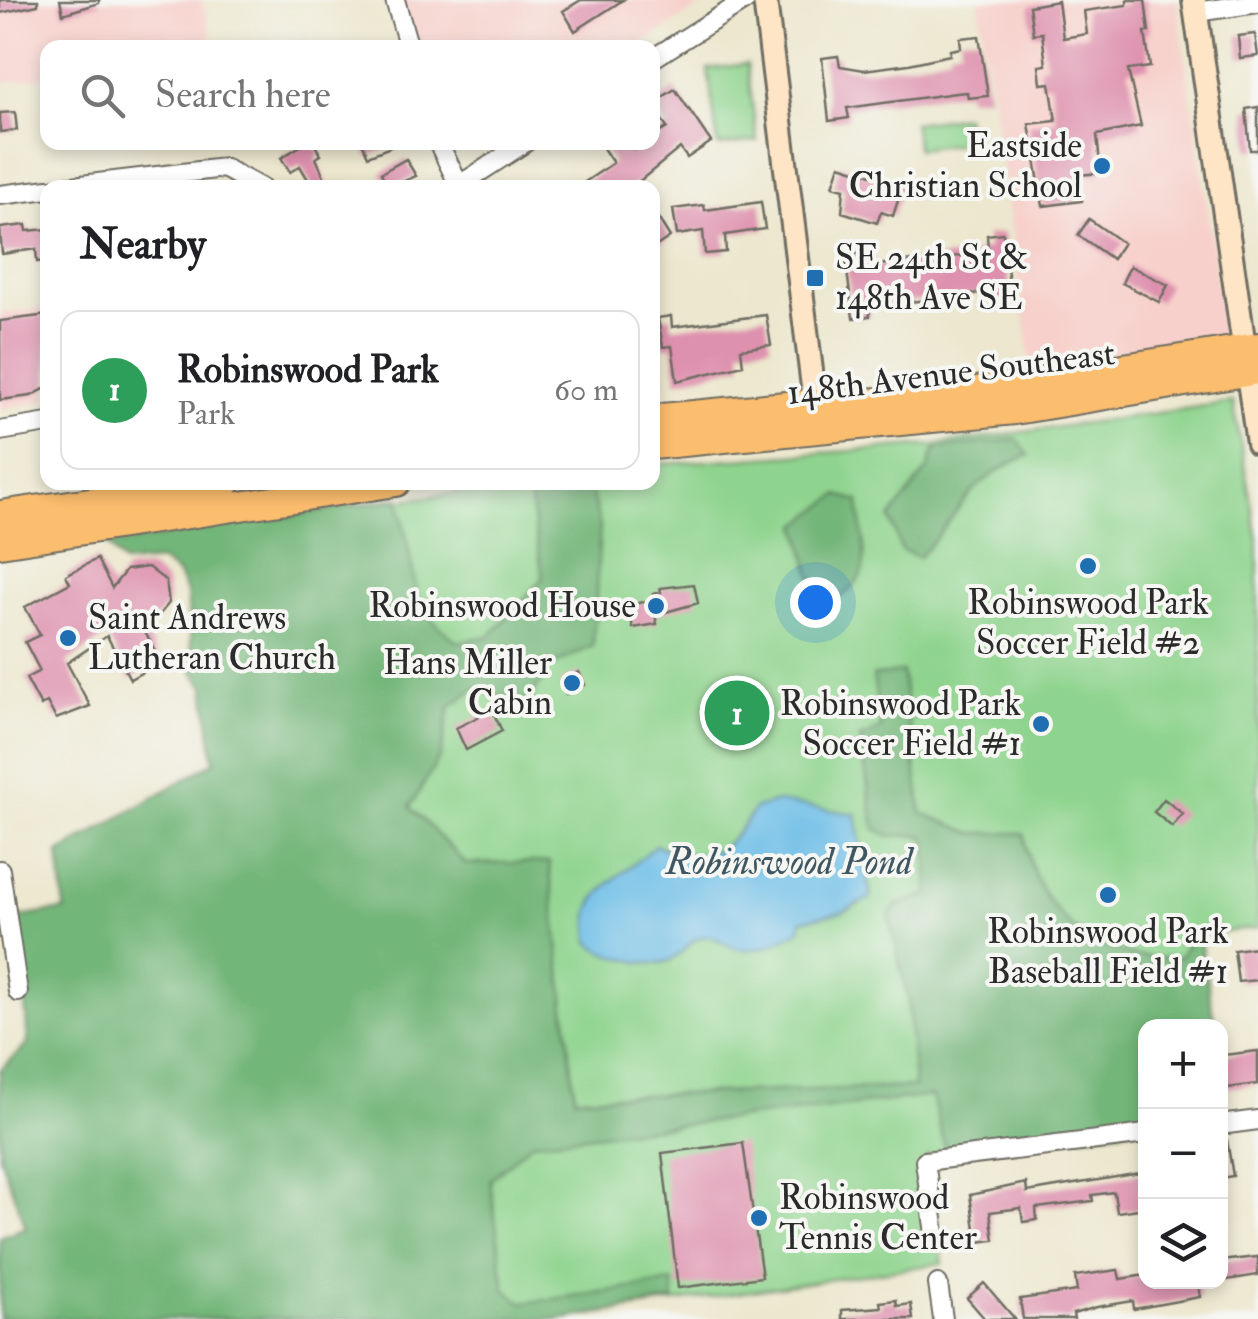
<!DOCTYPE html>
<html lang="en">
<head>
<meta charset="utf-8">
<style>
	:root { --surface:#fff; --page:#f6f6f6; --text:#202124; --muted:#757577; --line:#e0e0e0; --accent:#1f6fb2 }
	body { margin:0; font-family:"IM FELL Double Pica",serif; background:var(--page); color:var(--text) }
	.controls { position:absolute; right:30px; bottom:30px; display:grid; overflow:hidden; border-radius:20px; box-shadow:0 5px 15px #0003 }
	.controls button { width:90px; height:90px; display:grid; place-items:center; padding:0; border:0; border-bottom:2px solid var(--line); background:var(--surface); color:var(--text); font:50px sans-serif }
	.you { position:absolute; left:815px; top:602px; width:35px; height:35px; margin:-25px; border:8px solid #fff; border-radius:50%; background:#1a73e8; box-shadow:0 0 0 15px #1a73e833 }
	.badge { display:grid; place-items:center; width:65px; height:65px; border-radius:50%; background:var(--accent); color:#fff; font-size:32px; font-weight:700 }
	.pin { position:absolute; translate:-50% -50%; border:5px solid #fff; box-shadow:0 2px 10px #0006 }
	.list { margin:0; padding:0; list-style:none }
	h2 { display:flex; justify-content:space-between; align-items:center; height:130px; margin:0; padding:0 40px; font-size:42px }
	h2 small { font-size:32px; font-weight:400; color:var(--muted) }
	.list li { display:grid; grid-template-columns:65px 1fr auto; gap:30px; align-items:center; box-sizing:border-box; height:160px; margin:0 20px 20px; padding:0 20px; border:2px solid var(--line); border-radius:20px }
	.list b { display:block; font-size:38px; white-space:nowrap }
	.list p { margin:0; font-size:32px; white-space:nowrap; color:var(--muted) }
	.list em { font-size:32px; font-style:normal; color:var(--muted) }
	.icon { flex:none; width:55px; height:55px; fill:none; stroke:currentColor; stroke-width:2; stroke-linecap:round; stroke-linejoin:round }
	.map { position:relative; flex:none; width:1258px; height:1319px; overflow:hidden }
	.search { position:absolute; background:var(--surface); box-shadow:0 5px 15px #0003; left:40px; top:40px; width:620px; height:110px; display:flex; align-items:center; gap:25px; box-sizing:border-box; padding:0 35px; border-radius:20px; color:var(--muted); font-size:38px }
	.panel { position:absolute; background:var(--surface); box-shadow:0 5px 15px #0003; left:40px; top:180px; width:620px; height:310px; border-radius:20px }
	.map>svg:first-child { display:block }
</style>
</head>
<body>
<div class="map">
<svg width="1258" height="1319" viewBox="0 0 1258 1319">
	<rect width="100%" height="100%" fill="#f6f6f2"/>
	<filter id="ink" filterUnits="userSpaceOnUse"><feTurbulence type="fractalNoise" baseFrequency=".01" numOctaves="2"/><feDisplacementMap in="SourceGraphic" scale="20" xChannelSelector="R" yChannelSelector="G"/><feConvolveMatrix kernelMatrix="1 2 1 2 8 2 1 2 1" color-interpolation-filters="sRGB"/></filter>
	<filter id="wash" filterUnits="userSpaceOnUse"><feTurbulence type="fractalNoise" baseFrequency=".0048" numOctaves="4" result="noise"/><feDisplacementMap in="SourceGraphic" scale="40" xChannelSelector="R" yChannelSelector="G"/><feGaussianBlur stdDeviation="2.25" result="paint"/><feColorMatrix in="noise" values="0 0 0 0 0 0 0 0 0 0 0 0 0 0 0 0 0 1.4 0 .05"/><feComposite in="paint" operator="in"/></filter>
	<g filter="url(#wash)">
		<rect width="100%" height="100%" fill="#ece7ce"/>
		<path fill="#f7d0cb" d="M0 0H202L214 47 48 48 47 77 0 83Z
			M395 0H711L635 48 409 47Z
			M978 0H1177L1225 332 1219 339 1031 365Z
			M47 308V400L0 409V314Z"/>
		<path fill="#8fd48e" stroke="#5d805c" stroke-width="2.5" d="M747 64 757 141 718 146 708 69Z
			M965 116 969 142 917 149 913 123Z
			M1233 402 1258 541V928L1199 935 1212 1026H1146L1145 1127 928 1156 943 1263 561 1319H75L236 886 193 532 520 483 652 482 653 465 662 464 934 445Z"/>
		<path fill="#73b679" stroke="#4f7052" stroke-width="2.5" d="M1017 439 1029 455C961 484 964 511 919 557L901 550 890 518 928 469 935 449Z
			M558 483H589L600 526 593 646 549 667 529 703 475 688 450 707 441 755 410 807 466 864 549 862 575 1097 914 1087 908 999 889 916 895 906 929 894 927 842 922 835 890 836 875 829 860 738 881 729 873 676 902 672 922 813 973 833H1024C1034 914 1098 966 1180 957L1193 935H1199L1215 1026H1146L1145 1127 946 1153 932 1096 532 1142 490 1180 505 1289 523 1303 673 1282 674 1301 560 1319H0V1237L26 1227 0 1157V1070L28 1044 19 917 65 910 59 853 214 762 205 687 193 671 187 594 177 573 160 561 124 564 107 545 399 498 420 609 457 642 490 636 543 578 528 488Z
			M838 495 859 501C862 552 880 579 826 606L811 575 798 525Z"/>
		<path fill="#6cbde7" stroke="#4c7489" stroke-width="2.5" d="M778 802 856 814 871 898 842 912 802 920 800 930C778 942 760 954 735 948 722 945 715 932 699 938 688 941 682 957 669 961 649 968 603 956 590 942 590 933 587 917 590 909 601 882 636 866 655 845 711 865 724 855 755 808Z"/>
		<g id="blocks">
			<path fill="#de91ae" d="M0 0H38V5L0 13Z
				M60 0H99V3L63 14Z
				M581 0H623L575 31 563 11Z
				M1127 0H1145L1149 32H1145L1150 67 1128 70 1141 126 1097 135 1101 173 1078 175 1082 201 1043 206 1029 124 1056 121 1050 83 1041 84 1039 66 1046 65 1042 33 1033 34 1029 6 1058 1 1063 38 1087 34 1084 11 1127 5Z
				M1255 34 1258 56 1240 58 1238 36Z
				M979 36 988 96 968 98 967 92 956 93 847 108 849 118 829 121 822 58 838 56 840 66 864 70 909 64 950 55V50L961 48 960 38Z
				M675 89 711 142 687 158 680 148 631 188H576L613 163 603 148 611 142H629L634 149 652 142V137L667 128 652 104Z
				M1258 107V150H1250L1246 109Z
				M15 112 17 130 0 132V113Z
				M307 142H313L321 155 316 158 329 188H313L300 166 290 172 281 158Z
				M362 142H401V143L368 156Z
				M406 159 416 176 389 188 381 173Z
				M840 165 903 185 893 216 881 212 877 223 842 212 844 189 833 186Z
				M761 202 765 229 725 235 726 252 705 254 703 231 677 235 673 209 704 205 705 210Z
				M652 208 670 237 652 249Z
				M1089 219 1123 243 1112 259 1078 235Z
				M26 225 27 231 48 229V261L37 262 36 249 2 254 0 228Z
				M1003 233 1011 300 994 302 992 292 869 307 870 316 853 318 845 255 863 253 864 263 877 262V265L978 254 977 250 988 249 987 235Z
				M1130 266 1168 285 1159 302 1122 283Z
				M48 315V387L31 396 0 400V321Z
				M766 315 771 345 741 349 743 365 677 381 672 346 663 347 658 318 671 316 672 327Z
				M97 559 112 588 126 570 148 567 166 581 169 603 155 620 140 622 161 662 130 679 107 636 67 663 90 706 56 719 47 702 41 706 26 678 40 671 25 642 40 635 25 607 70 583 66 575Z
				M694 584 698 603 655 615 657 624 633 628 628 605 654 600 653 594 661 592 660 588Z
				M579 672 585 685 566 694 560 682Z
				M492 710 502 731 466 750 456 728Z
				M1164 799 1183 814 1172 827 1154 812Z
				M1256 947 1258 980 1238 982 1234 950Z
				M1258 1051V1084L1227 1088 1223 1055Z
				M1227 1140 1233 1176 1220 1178V1141Z
				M743 1143 762 1277 678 1288 662 1153Z
				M1146 1172V1208L1117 1212 1114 1192 1092 1195 1093 1201 1036 1208 1037 1220 1023 1222 1021 1208 990 1212 994 1240 977 1242 970 1195 1026 1183 1027 1192Z
				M1258 1257V1275L1220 1281V1261Z
				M1118 1270 1120 1279 1146 1275V1282H1198L1200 1297 1134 1309 1133 1301 1097 1307 1073 1314 1074 1319H1023L1020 1299 1077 1291 1075 1276Z
				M984 1283 1015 1319H985L967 1298Z
				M896 1300 897 1306 911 1304 913 1319H842V1310L881 1307 880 1302Z"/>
		</g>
	</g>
	<g filter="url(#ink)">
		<use href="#blocks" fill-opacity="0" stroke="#6f6d64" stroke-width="2.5"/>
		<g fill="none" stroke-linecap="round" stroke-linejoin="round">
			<g stroke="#6f6d64" stroke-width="22">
				<path id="street" d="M395 0 409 48
					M1196 12 1258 3
					M652 59 746 0
					M438 142 459 185
					M56 188 224 168 261 188
					M455 188 526 142
					M0 195 48 189
					M0 431 48 423
					M0 870 18 992
					M1220 1125 1258 1120
					M936 1241 925 1161 1146 1134
					M938 1284 943 1319"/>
			</g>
			<g stroke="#6f6d64" stroke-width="28">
				<path id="secondary" d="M765 0 817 419
					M1194 0 1258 443"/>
			</g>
			<g stroke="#6f6d64" stroke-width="32">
				<path id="primary" d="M652 419 796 405 912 401 1258 347
					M652 445 1015 410 1258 370
					M0 515 227 482
					M0 543 396 482"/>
			</g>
			<use href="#street" stroke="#fff" stroke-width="18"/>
			<use href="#secondary" stroke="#fde5c5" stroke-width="22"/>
			<use href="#primary" stroke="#fbbd6e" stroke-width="28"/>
		</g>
	</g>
	<g fill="#1f6fb2" stroke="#f6f6f2" stroke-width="4">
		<circle cx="1102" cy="166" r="10"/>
		<rect x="805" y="268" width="20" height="20" rx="5"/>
		<circle cx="1088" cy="566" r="10"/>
		<circle cx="656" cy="606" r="10"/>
		<circle cx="68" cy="638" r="10"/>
		<circle cx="572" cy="683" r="10"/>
		<circle cx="1041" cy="724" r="10"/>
		<circle cx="1108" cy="895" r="10"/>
		<circle cx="759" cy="1218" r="10"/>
	</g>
	<g text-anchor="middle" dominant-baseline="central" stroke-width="8" stroke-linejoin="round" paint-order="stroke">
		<g font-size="35" fill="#2b2b2b" stroke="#f6f6f2" text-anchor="end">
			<text x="1082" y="146">Eastside<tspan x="1082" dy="40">Christian School</tspan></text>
			<text x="835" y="258" text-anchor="start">SE 24th St &amp;<tspan x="835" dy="40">148th Ave SE</tspan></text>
			<text x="1088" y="603" text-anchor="middle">Robinswood Park<tspan x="1088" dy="40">Soccer Field #2</tspan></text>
			<text x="636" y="606">Robinswood House</text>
			<text x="88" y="618" text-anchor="start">Saint Andrews<tspan x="88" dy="40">Lutheran Church</tspan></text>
			<text x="552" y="663">Hans Miller<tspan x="552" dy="40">Cabin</tspan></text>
			<text x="1021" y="704">Robinswood Park<tspan x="1021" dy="40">Soccer Field #1</tspan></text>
			<text x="1108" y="932" text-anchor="middle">Robinswood Park<tspan x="1108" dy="40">Baseball Field #1</tspan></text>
			<text x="779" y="1198" text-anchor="start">Robinswood<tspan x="779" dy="40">Tennis Center</tspan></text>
		</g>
		<g font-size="35" fill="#2b2b2b" stroke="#f6f6f2">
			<text transform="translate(951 373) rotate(-7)">148th Avenue Southeast</text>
		</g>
		<g font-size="38" font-style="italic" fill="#3e5763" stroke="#f6f6f2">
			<text x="789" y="862">Robinswood Pond</text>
		</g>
	</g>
</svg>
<div class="controls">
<button>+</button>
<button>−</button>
<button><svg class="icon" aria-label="layers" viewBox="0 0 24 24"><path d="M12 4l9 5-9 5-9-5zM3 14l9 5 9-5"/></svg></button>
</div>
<div class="you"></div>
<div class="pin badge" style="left:737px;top:713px;background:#2e9e5b">1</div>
<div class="search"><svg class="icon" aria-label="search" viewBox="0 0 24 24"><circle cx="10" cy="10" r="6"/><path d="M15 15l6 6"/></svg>Search here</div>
<section class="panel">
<h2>Nearby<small></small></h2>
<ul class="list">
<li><span class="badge" style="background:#2e9e5b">1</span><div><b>Robinswood Park</b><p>Park</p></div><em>60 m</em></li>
</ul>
</section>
</div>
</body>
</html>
